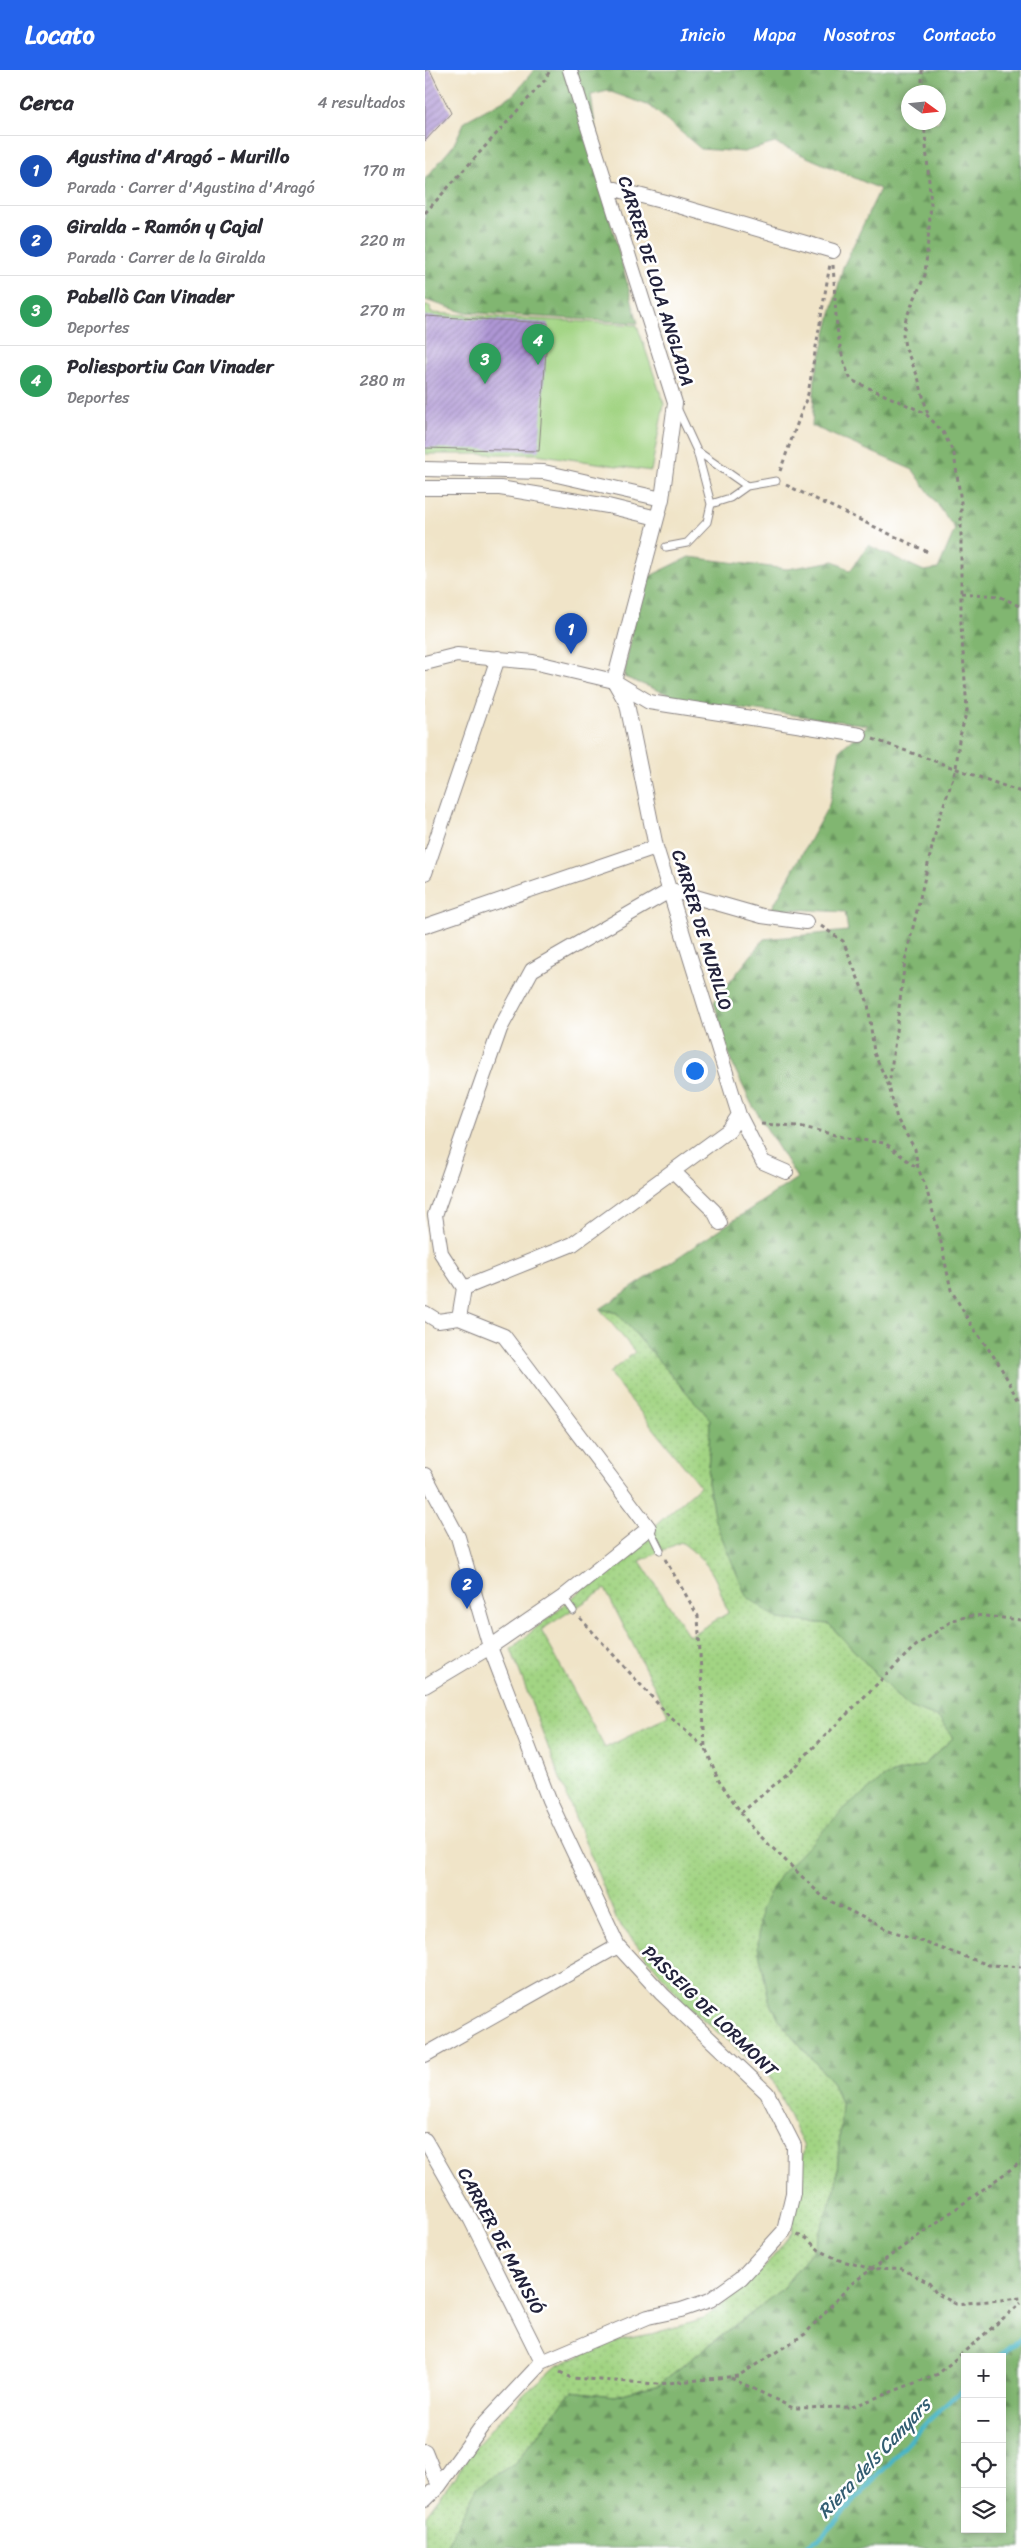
<!DOCTYPE html>
<html lang="es">
<head>
<meta charset="utf-8">
<style>
	:root { --surface:#fff; --page:#f2f2f3; --text:#2b2b33; --muted:#7c7c81; --line:#e1e1e2; --accent:#2563eb }
	body { margin:0; font-family:Sriracha,sans-serif; background:var(--page); color:var(--text) }
	.controls { position:absolute; right:15px; bottom:15px; display:grid; overflow:hidden; border-radius:0px; box-shadow:0 2px 8px #0003 }
	.controls button { width:45px; height:45px; display:grid; place-items:center; padding:0; border:0; border-bottom:1px solid var(--line); background:var(--surface); color:var(--text); font:25px sans-serif }
	.compass { position:absolute; left:476px; top:15px; width:45px; height:45px; border-radius:50%; background:var(--surface); box-shadow:0 2px 8px #0003; rotate:105deg }
	.you { position:absolute; left:269px; top:1000px; width:18px; height:18px; margin:-12px; border:4px solid #fff; border-radius:50%; background:#1a73e8; box-shadow:0 0 0 8px #1a73e833 }
	.badge { display:grid; place-items:center; width:32px; height:32px; border-radius:50%; background:var(--accent); color:#fff; font-size:16px; font-weight:700 }
	.pin { position:absolute; translate:-50% -41px; filter:drop-shadow(0 1px 2px #0008) }
	.pin::after { content:''; position:absolute; top:26px; width:18px; height:15px; background:inherit; clip-path:polygon(0 0,100% 0,50% 100%) }
	.list { margin:0; padding:0; list-style:none }
	h2 { display:flex; justify-content:space-between; align-items:center; height:65px; margin:0; padding:0 20px; font-size:21px }
	h2 small { font-size:16px; font-weight:400; color:var(--muted) }
	.list li { display:grid; grid-template-columns:32px 1fr auto; gap:15px; align-items:center; box-sizing:border-box; height:70px; padding:0 20px; border-top:1px solid var(--line) }
	.list b { display:block; font-size:19px; white-space:nowrap }
	.list p { margin:0; font-size:16px; white-space:nowrap; color:var(--muted) }
	.list em { font-size:16px; font-style:normal; color:var(--muted) }
	.icon { flex:none; width:28px; height:28px; fill:none; stroke:currentColor; stroke-width:2; stroke-linecap:round; stroke-linejoin:round }
	.map { position:relative; flex:none; width:596px; height:2478px; overflow:hidden }
	header { display:flex; align-items:center; gap:30px; box-sizing:border-box; height:70px; padding:0 25px; background:var(--accent); color:#fff }
	header strong { font-size:24px }
	nav { display:flex; gap:28px; margin-inline-start:auto; font-size:18px }
	main { display:flex }
	aside { flex:1; background:var(--surface) }
	.map>svg:first-child { display:block }
</style>
</head>
<body>
<header>
<strong>Locato</strong>
<nav><a>Inicio</a><a>Mapa</a><a>Nosotros</a><a>Contacto</a></nav>
</header>
<main>
<aside>
<h2>Cerca<small>4 resultados</small></h2>
<ul class="list">
<li><span class="badge" style="background:#1a4fb4">1</span><div><b>Agustina d'Aragó - Murillo</b><p>Parada · Carrer d'Agustina d'Aragó</p></div><em>170 m</em></li>
<li><span class="badge" style="background:#1a4fb4">2</span><div><b>Giralda - Ramón y Cajal</b><p>Parada · Carrer de la Giralda</p></div><em>220 m</em></li>
<li><span class="badge" style="background:#2e9e5b">3</span><div><b>Pabellò Can Vinader</b><p>Deportes</p></div><em>270 m</em></li>
<li><span class="badge" style="background:#2e9e5b">4</span><div><b>Poliesportiu Can Vinader</b><p>Deportes</p></div><em>280 m</em></li>
</ul>
</aside>
<div class="map">
<svg width="596" height="2478" viewBox="0 0 596 2478">
	<defs>
		<pattern id="grass-dots" width="8" height="8" patternUnits="userSpaceOnUse" patternTransform="scale(1.25)"><rect width="8" height="8" fill="#a2d483"/><path d="M2 2h.1M6 6h.1" fill="none" stroke="#8bb672" stroke-width="1.8" stroke-linecap="round"/></pattern>
		<pattern id="forest-firs" width="22" height="20" patternUnits="userSpaceOnUse" patternTransform="scale(1.25)"><rect width="22" height="20" fill="#81b671"/><path d="M5 1l3.5 6h-7zM16 11l3.5 6h-7z" fill="#69945e"/></pattern>
		<pattern id="building-hatch" width="6" height="6" patternUnits="userSpaceOnUse" patternTransform="scale(1.25)"><rect width="6" height="6" fill="#af97d5"/><path d="M-1 1l2-2M0 6l6-6M5 7l2-2" fill="none" stroke="#8e7bae"/></pattern>
	</defs>
	<rect width="100%" height="100%" fill="#fff"/>
	<filter id="ink" filterUnits="userSpaceOnUse"><feTurbulence type="fractalNoise" baseFrequency=".02" numOctaves="2"/><feDisplacementMap in="SourceGraphic" scale="10" xChannelSelector="R" yChannelSelector="G"/><feConvolveMatrix kernelMatrix="1 2 1 2 8 2 1 2 1" color-interpolation-filters="sRGB"/></filter>
	<filter id="wash" filterUnits="userSpaceOnUse"><feTurbulence type="fractalNoise" baseFrequency=".0096" numOctaves="4" result="noise"/><feDisplacementMap in="SourceGraphic" scale="20" xChannelSelector="R" yChannelSelector="G"/><feGaussianBlur stdDeviation="1.12" result="paint"/><feColorMatrix in="noise" values="0 0 0 0 0 0 0 0 0 0 0 0 0 0 0 0 0 1.4 0 .05"/><feComposite in="paint" operator="in"/></filter>
	<g filter="url(#wash)">
		<rect width="100%" height="100%" fill="#f0e4c8"/>
		<path fill="url(#grass-dots)" stroke="#627b5f" fill-rule="evenodd" d="M175 1239 192 1243 285 1349 283 1412 353 1549 404 1554 480 1635 516 1649 528 1668 499 1695 461 1706 356 1953 408 2013 417 2036 411 2116 389 2178 357 2219 234 2314 189 2326 147 2321 88 2395 53 2416 20 2478H0V2447L52 2375 94 2329 131 2296 184 2272 226 2264 279 2249 341 2196 367 2162 379 2077 347 2009 261 1935 192 1851 142 1727 86 1579 178 1502 275 1416 184 1303 210 1282ZM256 1472C288 1495 291 1508 303 1543L264 1566 215 1491ZM180 1519 244 1646 180 1678 116 1560Z"/>
		<path fill="url(#forest-firs)" stroke="#526c56" fill-rule="evenodd" d="M109 0H596V2478H20L53 2416 88 2395 147 2321 189 2326 234 2314 357 2219 389 2178 411 2116 417 2036 408 2013 356 1953 344 1930 333 1877 336 1839 355 1805 420 1738 461 1706 499 1695 528 1668 516 1649 480 1635 404 1554 353 1549 321 1526 290 1451 283 1412 285 1349 192 1243 175 1239 372 1108 326 1033 306 991 289 932 339 869 423 861 420 842 347 838 404 735 415 680 443 655 258 630 199 607 215 511 264 487 362 499 409 491 425 501 443 475 499 501 513 499 530 459 488 400 387 356 390 307 418 197 455 119 350 73 319 82 276 79 225 36 183 21 166 25 180 131 213 253 38 242 0 230V109L28 76 40 51 88 25ZM483 22H514V52H483ZM540 2287H577V2459H540Z"/>
		<path fill="#a2d483" stroke="#627b5f" d="M0 236H5L6 243 212 255 239 334 226 401 111 384H0Z"/>
		<g fill="none" stroke-linecap="round" stroke-linejoin="round">
			<path stroke="#49b5c5" stroke-width="5" d="M573 2287 596 2268
				M379 2478 395 2468 504 2350 540 2317"/>
		</g>
		<g id="blocks">
			<path fill="url(#building-hatch)" d="M0 0H5L26 43 0 71Z
				M0 246 123 253 114 381 0 378Z"/>
		</g>
	</g>
	<g filter="url(#ink)">
		<use href="#blocks" fill-opacity="0" stroke="#898382" stroke-width="1"/>
		<g fill="none" stroke-linecap="round" stroke-linejoin="round">
			<g stroke="#898382" stroke-width="9">
				<path id="lane" d="M272 381 322 416
					M286 434 305 428 322 416 351 411
					M241 477 262 473 282 452 286 434 272 381 252 338
					M224 1458 235 1480
					M138 1527 148 1541"/>
			</g>
			<g stroke="#898382" stroke-width="16">
				<path id="street" d="M145 0 250 333 237 429 189 611
					M182 117 240 132 408 181
					M0 399 119 402 237 429
					M0 418H75L183 436 232 448
					M0 593 32 585 108 592 189 611 224 632 435 665
					M189 611 202 634 231 777 314 1045 338 1092 361 1102
					M0 803 73 588
					M0 856 231 777
					M248 1101 289 1141 295 1153
					M39 1218 16 1183 10 1145 75 959 107 900 246 820 337 846 381 852
					M0 1243 13 1251 34 1248 79 1266 224 1458 138 1527 65 1577 0 1616
					M34 1248 39 1218 148 1174 304 1060 314 1045
					M0 1405 33 1467 65 1577 124 1730 193 1876 237 1924 342 2023 369 2076 368 2123 359 2161 316 2208 285 2230 256 2240 223 2247 117 2292 57 2356 14 2416 0 2430
					M0 1985 193 1876
					M0 2070 46 2150 117 2292
					M0 2381 14 2416"/>
			</g>
			<path stroke="#898382" stroke-width="3" stroke-dasharray="4 4" stroke-linecap="butt" d="M497 0V22
				M499 52 506 135 500 205 481 248 478 265 480 277 493 307 503 345
				M0 143 120 10 125 0
				M408 195C411 233 409 275 426 310L500 343 518 362 529 384 536 432V554L542 640 534 670 531 699 513 752 480 891 464 1016
				M355 401 383 324 405 194
				M361 415 505 483
				M536 523 574 526 596 537
				M448 669 596 722
				M396 856 418 871 443 933 449 983 464 1016 472 1049 490 1079 493 1098 501 1118 514 1163 526 1220 547 1256 572 1291 596 1333
				M336 1054 374 1056 422 1068 460 1073 492 1098
				M240 1489 273 1546 280 1677 294 1711 327 1758 399 1828 461 1859 564 1895 596 1897
				M155 1548 244 1646 279 1677
				M316 1743 362 1704 488 1578 528 1550 550 1545 596 1550
				M372 2165 381 2168 394 2180 414 2190 447 2199 475 2198 504 2213 511 2223 531 2234 596 2228
				M135 2302 146 2308 234 2314 313 2306 380 2264 426 2214 596 2092
				M306 2308 368 2338 427 2337 513 2304 596 2233"/>
			<use href="#lane" stroke="#fff" stroke-width="7"/>
			<use href="#street" stroke="#fff" stroke-width="14"/>
		</g>
	</g>
	<g text-anchor="middle" dominant-baseline="central" stroke-width="5" stroke-linejoin="round" paint-order="stroke">
		<g font-size="18" fill="#22223b" stroke="#fff">
			<text transform="translate(231 211) rotate(73)">CARRER DE LOLA ANGLADA</text>
			<text transform="translate(277 860) rotate(73)">CARRER DE MURILLO</text>
			<text transform="translate(285 1941) rotate(44)">PASSEIG DE LORMONT</text>
			<text transform="translate(76 2171) rotate(62)">CARRER DE MANSIÓ</text>
		</g>
		<g font-size="19" font-style="italic" fill="#325d72" stroke="#fff">
			<text transform="translate(449 2388) rotate(-47)">Riera dels Canyars</text>
		</g>
	</g>
</svg>
<div class="controls">
<button>+</button>
<button>−</button>
<button><svg class="icon" aria-label="locate" viewBox="0 0 24 24"><circle cx="12" cy="12" r="6"/><path d="M12 2v4M12 18v4M2 12h4M18 12h4"/></svg></button>
<button><svg class="icon" aria-label="layers" viewBox="0 0 24 24"><path d="M12 4l9 5-9 5-9-5zM3 14l9 5 9-5"/></svg></button>
</div>
<svg class="compass" viewBox="-18 -18 36 36"><path d="M0-13l5 13h-10z" fill="#e53935"/><path d="M0 13l5-13h-10z" fill="#7c7c81"/></svg>
<div class="you"></div>
<div class="pin badge" style="left:146px;top:584px;background:#1a4fb4">1</div>
<div class="pin badge" style="left:42px;top:1539px;background:#1a4fb4">2</div>
<div class="pin badge" style="left:60px;top:314px;background:#2e9e5b">3</div>
<div class="pin badge" style="left:113px;top:295px;background:#2e9e5b">4</div>
</div>
</main>
</body>
</html>
